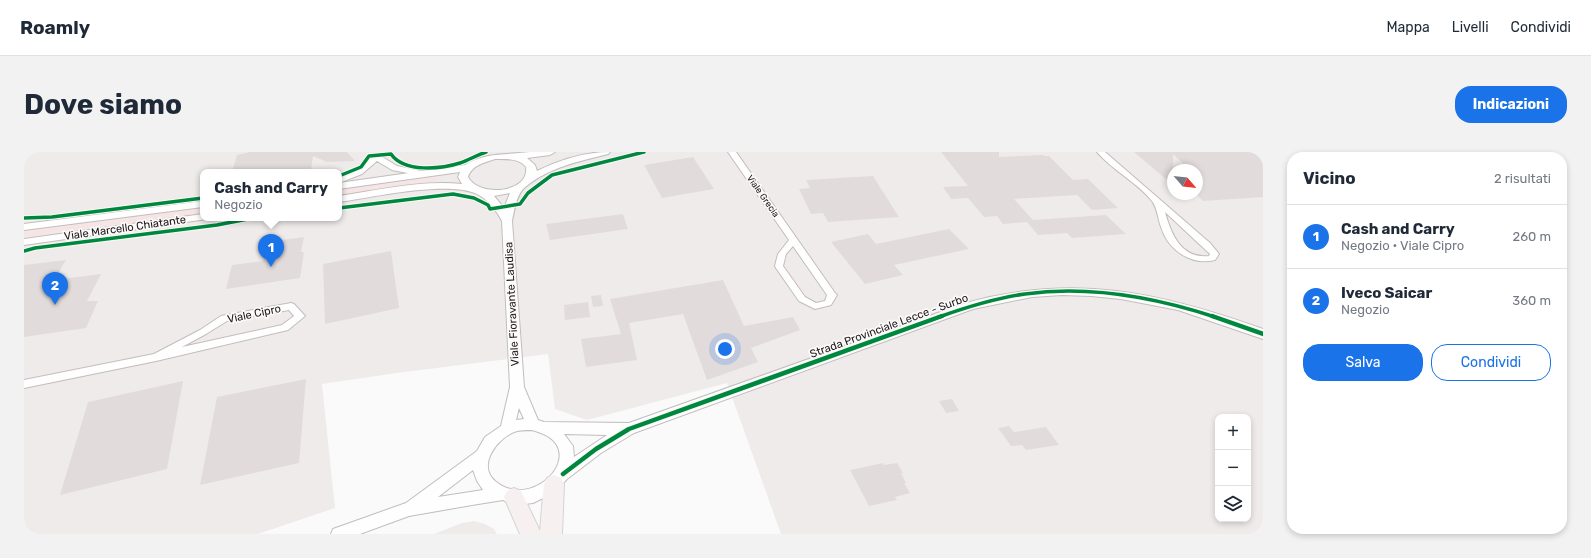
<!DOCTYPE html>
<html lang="it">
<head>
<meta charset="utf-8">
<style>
	:root { --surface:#fff; --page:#f2f2f3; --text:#1f2937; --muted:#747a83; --line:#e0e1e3; --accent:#1a73e8 }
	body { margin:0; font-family:Rubik,sans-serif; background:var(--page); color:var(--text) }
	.controls { position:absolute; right:12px; bottom:12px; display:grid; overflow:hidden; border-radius:8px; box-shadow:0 2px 6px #0003 }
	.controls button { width:36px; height:36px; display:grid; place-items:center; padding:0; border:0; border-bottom:1px solid var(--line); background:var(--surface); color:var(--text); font:20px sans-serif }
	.compass { position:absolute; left:1143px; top:12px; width:36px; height:36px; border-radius:50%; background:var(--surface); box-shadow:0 2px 6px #0003; rotate:118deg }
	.you { position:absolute; left:701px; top:197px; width:14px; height:14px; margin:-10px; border:3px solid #fff; border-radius:50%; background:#1a73e8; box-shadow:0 0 0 6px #1a73e833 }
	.badge { display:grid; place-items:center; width:26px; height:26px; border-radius:50%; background:var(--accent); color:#fff; font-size:13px; font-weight:700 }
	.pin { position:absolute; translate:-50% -33px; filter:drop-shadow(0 1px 2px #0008) }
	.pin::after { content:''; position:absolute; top:21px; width:14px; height:12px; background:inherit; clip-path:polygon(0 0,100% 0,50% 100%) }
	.popup { position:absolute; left:176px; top:17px; width:142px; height:52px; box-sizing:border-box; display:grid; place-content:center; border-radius:8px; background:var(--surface); filter:drop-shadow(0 1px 3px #0005); font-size:13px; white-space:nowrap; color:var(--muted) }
	.popup b { font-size:15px; color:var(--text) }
	.popup::after { content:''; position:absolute; left:50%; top:100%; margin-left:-8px; border:8px solid transparent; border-top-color:var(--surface) }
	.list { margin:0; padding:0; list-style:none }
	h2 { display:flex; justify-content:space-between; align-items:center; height:52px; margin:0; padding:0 16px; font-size:17px }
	h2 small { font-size:13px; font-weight:400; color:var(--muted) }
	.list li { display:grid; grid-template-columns:26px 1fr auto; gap:12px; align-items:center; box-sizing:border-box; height:64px; padding:0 16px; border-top:1px solid var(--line) }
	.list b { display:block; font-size:15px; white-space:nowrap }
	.list p { margin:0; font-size:13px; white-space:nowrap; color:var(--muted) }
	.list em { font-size:13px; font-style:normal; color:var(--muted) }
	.actions { display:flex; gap:8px; padding:12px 16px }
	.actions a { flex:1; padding:9px 0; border:1px solid var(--accent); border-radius:16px; text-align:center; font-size:14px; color:var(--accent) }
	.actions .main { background:var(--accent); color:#fff }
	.icon { flex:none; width:22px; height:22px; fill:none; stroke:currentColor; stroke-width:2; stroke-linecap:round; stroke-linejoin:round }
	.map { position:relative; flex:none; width:1239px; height:382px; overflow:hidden; border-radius:16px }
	header { display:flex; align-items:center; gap:24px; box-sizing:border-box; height:56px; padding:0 20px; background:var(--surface); border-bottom:1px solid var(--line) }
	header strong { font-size:19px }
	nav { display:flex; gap:22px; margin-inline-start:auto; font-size:14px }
	.intro { display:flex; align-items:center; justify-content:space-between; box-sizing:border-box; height:96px; padding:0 24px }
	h1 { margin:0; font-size:28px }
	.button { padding:10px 18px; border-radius:16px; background:var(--accent); color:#fff; font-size:14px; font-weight:700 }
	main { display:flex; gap:24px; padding:0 24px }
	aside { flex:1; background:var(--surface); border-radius:16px; box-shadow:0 2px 6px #0003 }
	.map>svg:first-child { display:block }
</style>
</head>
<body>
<header>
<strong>Roamly</strong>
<nav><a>Mappa</a><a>Livelli</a><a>Condividi</a></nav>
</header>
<div class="intro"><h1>Dove siamo</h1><a class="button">Indicazioni</a></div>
<main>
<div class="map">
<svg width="1239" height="382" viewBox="0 0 1239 382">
	<rect width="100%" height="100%" fill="#f9faf9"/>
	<path fill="#f0ebeb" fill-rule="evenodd" d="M0 0H1239V382H757L703 231 563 268 531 257 524 202 373 221 298 232 311 356 234 382H0ZM1149 18H1173V42H1149ZM179 20H315V66H179ZM1194 265H1224V367H1194Z
		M450 369 461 372 470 377 473 382H410L438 371Z"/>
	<path fill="#f7e5e6" d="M413 25 414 29 315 43V38Z
		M179 56V61L0 85V80Z"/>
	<path fill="#e2dbdc" d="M226 0H323L331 9 303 10 289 4 287 18 269 20H208L213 3Z
		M917 0H975V5L1019 3 1020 4H1025L1049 28 1064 27 1094 56 1068 58 1053 43 990 47 1009 68 1082 63 1102 82 1048 86 1043 81 1014 83 1003 70 979 72 973 64 960 65 944 46 927 47 919 35 944 34Z
		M1110 0H1232L1239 5V45L1179 49 1173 43V18H1166L1149 2V33Z
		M669 5 690 37 638 46 620 13Z
		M849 24 875 65 804 70 799 61 787 62 775 37 786 36 782 28Z
		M599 62 604 77 526 88 522 72Z
		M925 77 945 97 870 113 879 123 841 132 807 90 844 82 852 92Z
		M280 85 277 100H280L276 126 202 137 208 113 239 109 243 90Z
		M367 99 375 156 301 172 299 112Z
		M42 108 30 128 77 122 63 149H74L62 176 0 185V113Z
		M699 128 720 174 769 165 776 178 727 196 734 210 683 228 659 162 605 171 613 208 562 215 557 187 597 182 586 147Z
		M577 143 579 154 569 155 567 144Z
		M564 150 566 165 541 168 540 153Z
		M282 227 275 311 176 333 193 245Z
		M159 229 143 317 36 343 64 250Z
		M928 247 935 259 922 261 915 249Z
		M985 274 990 280 1022 275 1035 293 1002 298 998 293 987 294 974 276Z
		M859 311 860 313 873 311 879 321H877L882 331H880L886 341 871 345 873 348 845 354 826 318Z"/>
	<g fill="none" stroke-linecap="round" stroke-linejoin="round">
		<g stroke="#c3bcbd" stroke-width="2">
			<path id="minor" d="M704 0H712L811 141 813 143 807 153 791 157 775 149 752 116 751 114 754 102 765 88ZM769 94 803 143 801 149 792 151 781 145 759 114 762 102Z
				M1073 0H1081L1186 91 1195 102 1191 108C1167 114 1144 98 1137 75 1134 67 1133 55 1128 49 1113 30 1089 19 1073 0ZM1141 60 1186 102 1185 104C1157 107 1147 82 1141 60Z
				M349 3H355L373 14 402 20 403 22 399 24 368 18 353 9 338 22 315 31V26L338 16Z
				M267 151 270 152 281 164 264 178 132 209 0 236V228L130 202 176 178 197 164ZM265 158 270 164 258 173 158 195 182 182 203 169Z"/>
		</g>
		<g stroke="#c3bcbd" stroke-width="2">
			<path id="tertiary" d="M506 0H531L526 3 503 6 511 13 513 19C535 8 560 0 586 0L584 2C556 9 522 16 499 37 492 45 490 59 488 69L500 235 514 268 520 270 605 271 942 151C1050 121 1136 140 1239 177V187L1154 158 1097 147 1067 144 1038 143 1008 145 949 157 610 281 577 301 543 327 531 340 509 351 491 353 479 348 448 353 385 364 336 382H307L309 377 382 351 453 299 461 285 477 274 486 235 478 69C472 58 463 46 451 41 420 29 349 45 315 50V44C356 38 397 28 438 32L434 25 436 20 315 37V31L441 13C462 0 482 3 506 0ZM471 7C482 7 495 6 502 15 506 41 455 46 444 25 448 13 460 11 471 7ZM486 41 480 56 470 44ZM495 256 500 267 492 268ZM508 278C514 280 521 282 525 285 558 307 507 359 471 329 453 313 473 287 490 280 496 278 502 278 508 278ZM540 282 583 283 550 305 549 294ZM449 318 453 329 459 338 414 345Z
				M179 49V55L0 78V72Z
				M179 62V66H184L183 67 0 93V87Z"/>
		</g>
		<g stroke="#d5d3d3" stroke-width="2">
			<path id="trunk" d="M530 323 537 326 540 332 538 382H496L480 345 483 339 490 336 497 339 516 379 520 332 523 326Z"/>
		</g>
		<use href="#minor" fill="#fefefe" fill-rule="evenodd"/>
		<use href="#tertiary" fill="#fefefe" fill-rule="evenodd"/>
		<use href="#trunk" fill="#f6f0f0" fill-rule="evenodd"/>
		<g stroke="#f9faf9" stroke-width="5.5">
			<path id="cycleway-far1" d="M315 24 337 15 345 4 367 2C380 21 417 17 436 11 445 8 453 3 462 0
				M315 56 429 42 450 46 464 53 466 57 496 52 504 41 528 23 620 0
				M0 66 28 65 179 46
				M0 99 11 96 193 73 229 66
				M915 165C943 155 971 146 1001 142 1065 133 1130 145 1191 165"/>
		</g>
		<g stroke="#f9faf9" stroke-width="7">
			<path id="cycleway" d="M1188 164 1239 182
				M539 322 572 297 605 277 918 164"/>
		</g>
		<use href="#cycleway-far1" stroke="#00873e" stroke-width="3.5"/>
		<use href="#cycleway" stroke="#00873e" stroke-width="4.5"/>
	</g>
	<g text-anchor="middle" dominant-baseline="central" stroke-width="3.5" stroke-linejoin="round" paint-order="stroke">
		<g font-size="9" fill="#221517" stroke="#f9faf9">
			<text transform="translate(739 44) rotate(55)">Viale Grecia</text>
		</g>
		<g font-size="11" fill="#221517" stroke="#f9faf9">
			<text transform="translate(101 76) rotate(-8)">Viale Marcello Chiatante</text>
			<text transform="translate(488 152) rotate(-93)">Viale Fioravante Laudisa</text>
			<text transform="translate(230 162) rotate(-12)">Viale Cipro</text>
			<text transform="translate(865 174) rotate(-20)">Strada Provinciale Lecce - Surbo</text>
		</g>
	</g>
</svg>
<div class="controls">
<button>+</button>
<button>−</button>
<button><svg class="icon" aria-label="layers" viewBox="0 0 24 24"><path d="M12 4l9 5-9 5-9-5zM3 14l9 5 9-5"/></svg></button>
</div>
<svg class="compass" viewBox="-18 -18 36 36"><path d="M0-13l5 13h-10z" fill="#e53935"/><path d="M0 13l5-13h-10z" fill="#747a83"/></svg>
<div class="you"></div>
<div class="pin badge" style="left:247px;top:115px">1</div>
<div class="popup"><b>Cash and Carry</b>Negozio</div>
<div class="pin badge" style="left:31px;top:153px">2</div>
</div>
<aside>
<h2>Vicino<small>2 risultati</small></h2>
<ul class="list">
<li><span class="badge">1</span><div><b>Cash and Carry</b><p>Negozio · Viale Cipro</p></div><em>260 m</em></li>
<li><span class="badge">2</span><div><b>Iveco Saicar</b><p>Negozio</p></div><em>360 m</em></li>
</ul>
<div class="actions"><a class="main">Salva</a><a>Condividi</a></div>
</aside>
</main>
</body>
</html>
